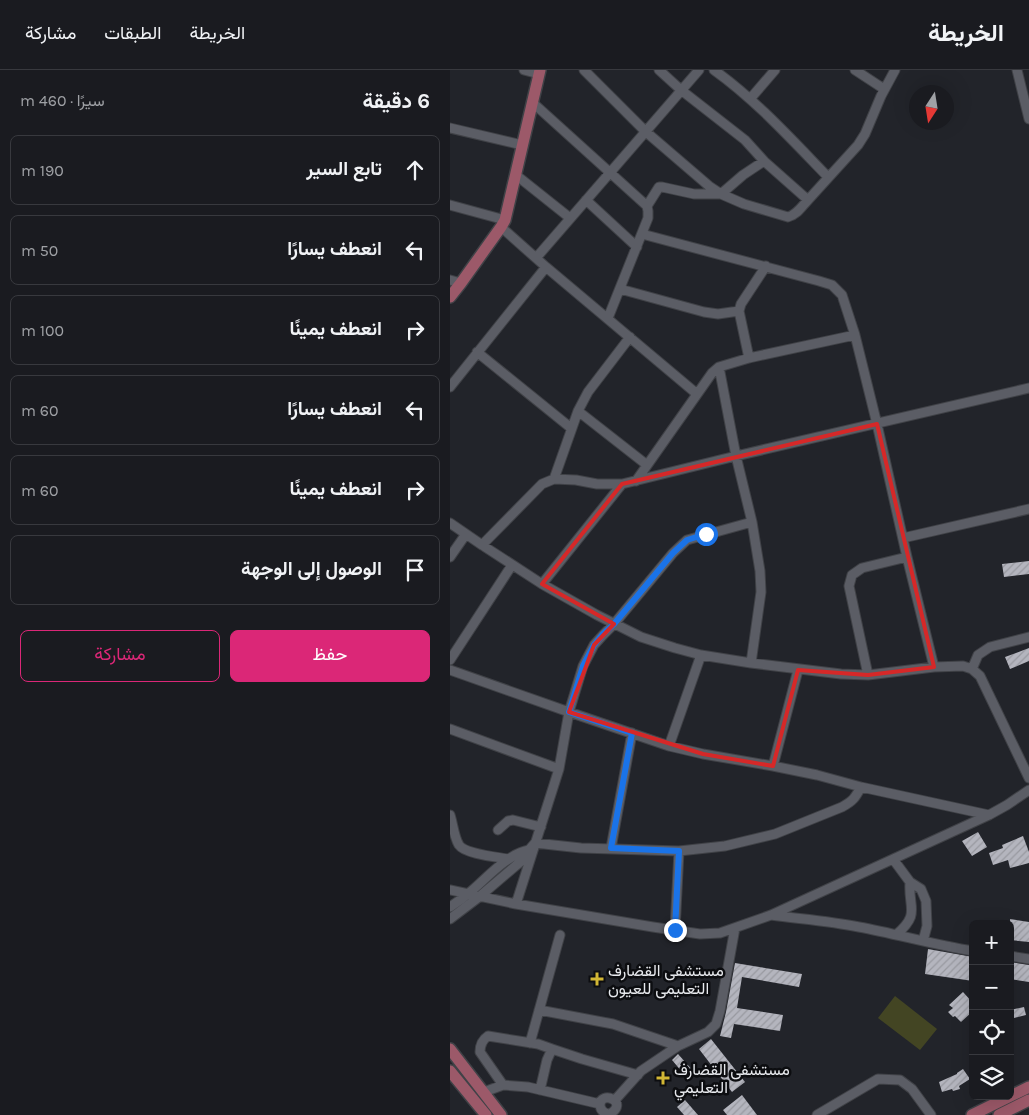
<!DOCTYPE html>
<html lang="ar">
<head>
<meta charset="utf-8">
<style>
	:root { --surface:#1a1b20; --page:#27282d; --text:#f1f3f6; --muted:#9fa1a5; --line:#38393e; --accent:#db2777 }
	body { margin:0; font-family:Karla,Vazirmatn,sans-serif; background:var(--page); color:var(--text); direction:rtl }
	.controls { position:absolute; right:15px; bottom:15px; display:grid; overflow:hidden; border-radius:8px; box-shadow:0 5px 20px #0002 }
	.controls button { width:45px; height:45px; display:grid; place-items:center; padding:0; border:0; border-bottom:1px solid var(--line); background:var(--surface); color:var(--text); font:25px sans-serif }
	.compass { position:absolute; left:459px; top:15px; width:45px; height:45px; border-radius:50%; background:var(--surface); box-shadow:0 5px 20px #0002; rotate:192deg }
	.stop { position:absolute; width:15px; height:15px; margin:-11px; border:4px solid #1a73e8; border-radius:50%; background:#fff }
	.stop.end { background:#1a73e8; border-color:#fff; box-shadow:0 1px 5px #0008 }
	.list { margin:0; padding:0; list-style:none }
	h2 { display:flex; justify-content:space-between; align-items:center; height:65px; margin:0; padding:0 20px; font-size:21px }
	h2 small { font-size:16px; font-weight:400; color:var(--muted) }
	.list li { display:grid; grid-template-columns:32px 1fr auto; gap:15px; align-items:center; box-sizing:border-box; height:70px; margin:0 10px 10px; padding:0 10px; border:1px solid var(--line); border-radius:8px }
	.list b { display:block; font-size:19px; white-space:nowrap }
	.list em { font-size:16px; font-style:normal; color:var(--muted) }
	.actions { display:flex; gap:10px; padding:15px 20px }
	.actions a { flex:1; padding:11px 0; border:1px solid var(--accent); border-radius:8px; text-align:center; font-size:18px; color:var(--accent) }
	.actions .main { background:var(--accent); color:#fff }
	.icon { flex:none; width:28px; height:28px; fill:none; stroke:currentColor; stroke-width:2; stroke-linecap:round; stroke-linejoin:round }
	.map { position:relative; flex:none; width:579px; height:1045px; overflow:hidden; direction:ltr }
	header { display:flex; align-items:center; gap:30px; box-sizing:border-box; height:70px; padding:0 25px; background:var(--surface); border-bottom:1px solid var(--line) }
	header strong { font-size:24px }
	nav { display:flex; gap:28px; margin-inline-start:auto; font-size:18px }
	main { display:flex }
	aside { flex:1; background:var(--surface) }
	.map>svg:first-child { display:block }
</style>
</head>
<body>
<header>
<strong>الخريطة</strong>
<nav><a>الخريطة</a><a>الطبقات</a><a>مشاركة</a></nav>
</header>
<main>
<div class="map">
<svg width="579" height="1045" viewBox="0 0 579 1045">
	<defs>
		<pattern id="building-hatch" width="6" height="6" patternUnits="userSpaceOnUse" patternTransform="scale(1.25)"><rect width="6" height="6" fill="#b4b5be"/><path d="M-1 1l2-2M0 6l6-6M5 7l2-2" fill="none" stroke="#9899a0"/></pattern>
	</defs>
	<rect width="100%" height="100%" fill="#22242a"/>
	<path fill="#434523" d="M445 926 487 959 470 980 428 948Z"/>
	<path fill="url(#building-hatch)" d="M579 491V504L554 507 552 494Z
		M579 578V591L560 599 555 587Z
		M528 762 537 777 522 786 512 771Z
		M573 766 579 782V793L560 798 558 790 543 795 539 783 553 778 552 775Z
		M560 849 579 852V872L560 870Z
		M478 879 523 887V911L475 904Z
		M560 892 579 895V912L560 909Z
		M285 893 352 904 349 917 292 907 287 938 333 945 330 961 284 954 281 968 270 966 276 942Z
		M513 922 523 933V941L511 952 505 946 503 947 498 942 503 938 499 935Z
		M574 937 576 945 560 949V940Z
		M261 969 295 1012 282 1022 249 979Z
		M228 984 245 1003 238 1009 222 990Z
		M513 999 520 1009 509 1016 510 1019 503 1021 502 1019 492 1022 489 1012 507 1004V1003Z
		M292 1025 307 1045H277L273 1040Z
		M235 1030 248 1045H234L227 1037Z"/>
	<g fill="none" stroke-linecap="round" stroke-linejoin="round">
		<g stroke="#404247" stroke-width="11">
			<path id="minor" d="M74 0 89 4
				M134 0 195 61 259 116 271 124 294 134 338 147C347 145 352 136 358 130
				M209 0 231 20 295 70 314 91
				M264 0C306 30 342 70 378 107
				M405 0 434 19
				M567 0 579 49
				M300 29 325 0
				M82 32 197 136 198 141V148L158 248
				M0 58 72 75
				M66 105 120 148
				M136 130 187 177
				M0 135 55 150
				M197 136 209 117H212L244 124H271L293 105 314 91 358 130 408 75 415 64 431 26 445 0
				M51 157 96 197 247 324
				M192 164 369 211 382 215 392 225 405 265 427 354 457 487 484 597
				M86 188 249 0
				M0 210 11 213
				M170 219 254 242 268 244 289 241
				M27 282 121 358
				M299 288 289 241 291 234 316 196
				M0 317 96 197
				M128 341 197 395
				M104 409 128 341 138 322 180 267
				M186 411 262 303 269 297
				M0 453 32 475 92 514 147 545 191 567 225 578 251 585 301 593 391 604 418 605 484 597 513 596 522 599 530 606 579 708
				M453 468 579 439
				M32 475 92 414 104 409 126 410 147 414H172L286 386 579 318
				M0 487 16 464
				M92 514 172 414
				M0 590 62 495
				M301 593 311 522 310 501 302 452 286 386 269 297 299 288 405 265
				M522 599 528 585 540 577 579 567
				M0 600 119 642 219 676 253 684 323 696 367 705 411 717 539 745
				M418 605 399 516 402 505 412 498 457 487
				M0 659 109 699
				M219 676 251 585
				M323 696 348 600
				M0 745C3 754 4 767 9 775 15 784 47 787 58 789
				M48 760 58 751 63 750 91 757
				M161 778 182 663
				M443 789 460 812 471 819 476 831 477 856 473 871
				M0 820 66 834 203 857 250 864 270 863 321 845 539 745 557 735 579 720
				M66 834 109 699 119 642 133 596 144 575 153 565 164 554 223 483 237 470 302 452
				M0 837C6 833 13 828 19 823 36 809 57 784 79 780
				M321 845C351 849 380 851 409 857 447 864 484 875 523 881
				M0 849 29 827 76 787 79 780 85 773 131 778 229 781 275 776 325 764 392 737C403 731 405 728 411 717
				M225 860 229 781
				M446 865C471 843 458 839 460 812
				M560 886 579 889
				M89 940 163 954 228 976
				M80 973 110 865
				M53 1015 30 982C30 975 32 970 38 966L88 974 102 979
				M90 1020 97 990 102 979 132 989 188 1005
				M34 1022 53 1015 78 1017 150 1034
				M165 1030 191 1001 228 976 258 962 266 954 270 941 285 858
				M158 1045C182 1032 149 1019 150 1036 151 1041 154 1043 158 1044
				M367 1045 428 1009 450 1010 462 1019 481 1045"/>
		</g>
		<g stroke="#404247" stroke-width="14">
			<path id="major" d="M0 227 11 213 51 157 55 150 90 0
				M0 979 51 1045
				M0 1001 36 1045
				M522 1045 579 1017
				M549 1045 579 1030"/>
		</g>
		<use href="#minor" stroke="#5b5d65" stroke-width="9"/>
		<use href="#major" stroke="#9c5969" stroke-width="11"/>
	</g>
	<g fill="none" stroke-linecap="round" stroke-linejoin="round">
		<path stroke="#1a73e8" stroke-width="6" d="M225 860 229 781 161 778 182 663 119 642 133 596 144 575 153 564 164 554 223 483 237 470 256 464"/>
	</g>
	<path fill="none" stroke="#d62828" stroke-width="4" stroke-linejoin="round" d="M427 354 484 597 418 605 348 600 323 696 253 684 119 642 144 575 164 554 92 514 172 414Z"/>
	<g fill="#d2b735" stroke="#0c0d10" stroke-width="2">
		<path d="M144.5 901.5h5v5h5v5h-5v5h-5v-5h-5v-5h5z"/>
		<path d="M210.5 1000.5h5v5h5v5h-5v5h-5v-5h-5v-5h5z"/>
	</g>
	<g text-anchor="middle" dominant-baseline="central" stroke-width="5" stroke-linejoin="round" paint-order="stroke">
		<g font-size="16" fill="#e7e9ed" stroke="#0c0d10" text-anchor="start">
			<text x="158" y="900">مستشفى القضارف<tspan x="158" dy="18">التعليمى للعيون</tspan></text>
			<text x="224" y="999">مستشفى القضارف<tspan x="224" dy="18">التعليمي</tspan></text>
		</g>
	</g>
</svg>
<div class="controls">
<button>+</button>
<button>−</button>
<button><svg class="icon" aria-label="locate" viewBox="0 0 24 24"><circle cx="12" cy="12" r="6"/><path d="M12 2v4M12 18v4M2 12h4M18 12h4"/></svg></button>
<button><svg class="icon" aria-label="layers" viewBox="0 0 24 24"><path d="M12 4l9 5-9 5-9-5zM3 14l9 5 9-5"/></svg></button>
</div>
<svg class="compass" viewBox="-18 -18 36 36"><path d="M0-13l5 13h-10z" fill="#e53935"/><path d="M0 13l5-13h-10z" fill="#9fa1a5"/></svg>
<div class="stop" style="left:256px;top:464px"></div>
<div class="stop end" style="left:225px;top:860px"></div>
</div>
<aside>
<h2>6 دقيقة<small>سيرًا · 460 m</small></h2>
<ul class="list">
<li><svg class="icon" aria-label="ahead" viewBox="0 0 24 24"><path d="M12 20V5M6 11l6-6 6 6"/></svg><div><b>تابع السير</b></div><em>190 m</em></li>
<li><svg class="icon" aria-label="left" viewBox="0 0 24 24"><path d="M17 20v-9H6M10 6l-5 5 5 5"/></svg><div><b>انعطف يسارًا</b></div><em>50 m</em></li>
<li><svg class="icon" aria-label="right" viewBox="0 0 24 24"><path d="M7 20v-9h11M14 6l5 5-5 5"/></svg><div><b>انعطف يمينًا</b></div><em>100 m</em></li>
<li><svg class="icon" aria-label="left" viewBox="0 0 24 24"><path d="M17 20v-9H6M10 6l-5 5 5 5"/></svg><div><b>انعطف يسارًا</b></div><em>60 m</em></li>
<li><svg class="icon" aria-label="right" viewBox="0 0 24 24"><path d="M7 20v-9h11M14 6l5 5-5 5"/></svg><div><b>انعطف يمينًا</b></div><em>60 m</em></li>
<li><svg class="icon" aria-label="arrive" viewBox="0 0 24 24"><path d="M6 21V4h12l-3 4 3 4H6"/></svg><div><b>الوصول إلى الوجهة</b></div></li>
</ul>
<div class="actions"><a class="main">حفظ</a><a>مشاركة</a></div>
</aside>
</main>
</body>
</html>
